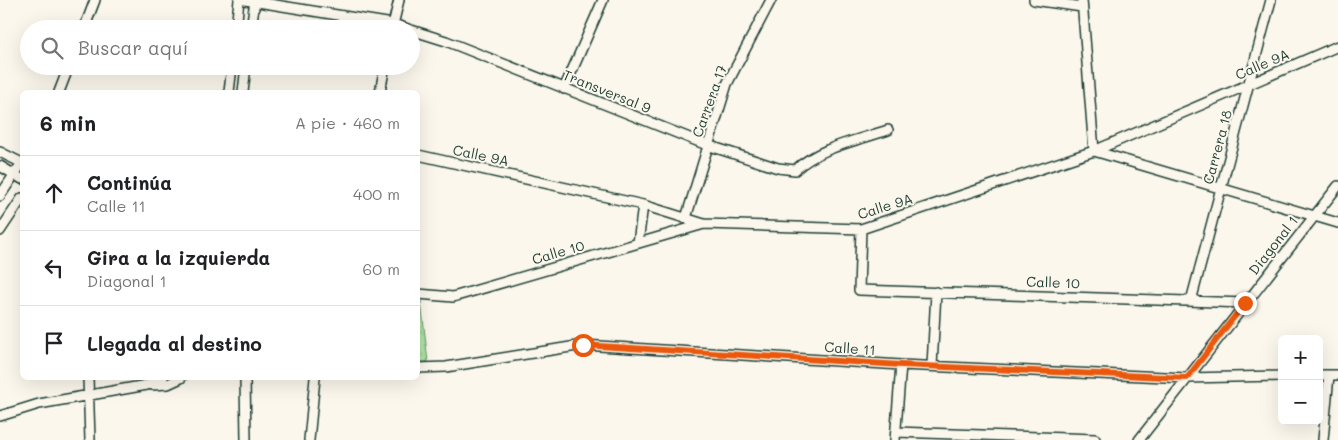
<!DOCTYPE html>
<html lang="es">
<head>
<meta charset="utf-8">
<style>
	:root { --surface:#fff; --page:#f6f6f6; --text:#202124; --muted:#757577; --line:#e0e0e0 }
	body { margin:0; font-family:Mali,sans-serif; background:var(--page); color:var(--text) }
	.controls { position:absolute; right:15px; bottom:15px; display:grid; overflow:hidden; border-radius:8px; box-shadow:0 5px 20px #0002 }
	.controls button { width:45px; height:45px; display:grid; place-items:center; padding:0; border:0; border-bottom:1px solid var(--line); background:var(--surface); color:var(--text); font:25px sans-serif }
	.stop { position:absolute; width:15px; height:15px; margin:-11px; border:4px solid #ea580c; border-radius:50%; background:#fff }
	.stop.end { background:#ea580c; border-color:#fff; box-shadow:0 1px 5px #0008 }
	.list { margin:0; padding:0; list-style:none }
	h2 { display:flex; justify-content:space-between; align-items:center; height:65px; margin:0; padding:0 20px; font-size:21px }
	h2 small { font-size:16px; font-weight:400; color:var(--muted) }
	.list li { display:grid; grid-template-columns:32px 1fr auto; gap:15px; align-items:center; box-sizing:border-box; height:75px; padding:0 20px; border-top:1px solid var(--line) }
	.list b { display:block; font-size:19px; white-space:nowrap }
	.list p { margin:0; font-size:16px; white-space:nowrap; color:var(--muted) }
	.list em { font-size:16px; font-style:normal; color:var(--muted) }
	.icon { flex:none; width:28px; height:28px; fill:none; stroke:currentColor; stroke-width:2; stroke-linecap:round; stroke-linejoin:round }
	.map { position:relative; flex:none; width:1338px; height:440px; overflow:hidden }
	.search { position:absolute; background:var(--surface); box-shadow:0 5px 20px #0002; left:20px; top:20px; width:400px; height:55px; display:flex; align-items:center; gap:12px; box-sizing:border-box; padding:0 18px; border-radius:28px; color:var(--muted); font-size:19px }
	.panel { position:absolute; background:var(--surface); box-shadow:0 5px 20px #0002; left:20px; top:90px; width:400px; height:290px; border-radius:8px }
	.map>svg:first-child { display:block }
</style>
</head>
<body>
<div class="map">
<svg width="1338" height="440" viewBox="0 0 1338 440">
	<defs>
		<pattern id="forest-crowns" width="20" height="18" patternUnits="userSpaceOnUse" patternTransform="scale(1.25)"><rect width="20" height="18" fill="#aee2a4"/><path d="M2 6a3 3 0 1 1 6 0M12 15a3 3 0 1 1 6 0" fill="none" stroke="#95c38e"/></pattern>
	</defs>
	<rect width="100%" height="100%" fill="#fbf7ec"/>
	<filter id="ink" filterUnits="userSpaceOnUse"><feTurbulence type="fractalNoise" baseFrequency=".02" numOctaves="2"/><feDisplacementMap in="SourceGraphic" scale="10" xChannelSelector="R" yChannelSelector="G"/><feConvolveMatrix kernelMatrix="1 2 1 2 8 2 1 2 1" color-interpolation-filters="sRGB"/></filter>
	<g filter="url(#ink)">
		<path fill="url(#forest-crowns)" stroke="#66906c" d="M418 301H421L428 362H418Z"/>
		<g fill="none" stroke-linecap="round" stroke-linejoin="round">
			<g stroke="#1f3d34" stroke-width="12">
				<path id="street" d="M245 0 393 24 408 29
					M1034 0 1082 7
					M1082 0 1094 151 1338 223
					M84 29 95 0
					M236 29 239 0
					M251 29 255 0
					M392 29 399 0
					M411 30 446 41 707 145 778 168 795 170C820 147 856 141 888 130
					M564 89 603 0
					M59 92 69 66
					M229 92 232 66
					M243 92 246 66
					M380 92 385 66
					M0 152 22 163
					M418 155 643 205 704 224 861 229 1094 151 1338 46
					M0 166 22 179
					M0 196 22 163
					M686 218 727 84 771 0
					M861 229 859 290 1245 303
					M0 231 22 198
					M638 243 643 205
					M418 294 453 297 704 224
					M1191 301 1271 0
					M932 366 936 292
					M418 368 446 367 583 345 901 365 1187 378 1282 376
					M1319 375H1338
					M88 378 90 440
					M245 378 246 440
					M152 385 168 384 181 378
					M0 416 39 404 147 385 163 378
					M896 432 1095 439
					M309 440 315 378
					M895 440 901 365
					M1139 440 1338 186
					M1323 440 1329 375"/>
			</g>
			<use href="#street" stroke="#fbf7ec" stroke-width="9"/>
		</g>
	</g>
	<g fill="none" stroke-linecap="round" stroke-linejoin="round" filter="url(#ink)">
		<path stroke="#ea580c" stroke-width="6" d="M583 345 901 365 1187 378 1245 303"/>
	</g>
	<g text-anchor="middle" dominant-baseline="central" stroke-width="4" stroke-linejoin="round" paint-order="stroke">
		<g font-size="14" fill="#1f3d34" stroke="#fbf7ec">
			<text transform="translate(1262 64) rotate(-23)">Calle 9A</text>
			<text transform="translate(607 91) rotate(22)">Transversal 9</text>
			<text transform="translate(709 101) rotate(-70)">Carrera 17</text>
			<text transform="translate(1217 147) rotate(-75)">Carrera 18</text>
			<text transform="translate(481 155) rotate(12)">Calle 9A</text>
			<text transform="translate(885 206) rotate(-17)">Calle 9A</text>
			<text transform="translate(1273 245) rotate(-52)">Diagonal 1</text>
			<text transform="translate(558 252) rotate(-16)">Calle 10</text>
			<text transform="translate(1053 282) rotate(2)">Calle 10</text>
			<text transform="translate(850 348) rotate(4)">Calle 11</text>
		</g>
	</g>
</svg>
<div class="controls">
<button>+</button>
<button>−</button>
</div>
<div class="stop" style="left:583px;top:345px"></div>
<div class="stop end" style="left:1245px;top:303px"></div>
<div class="search"><svg class="icon" aria-label="search" viewBox="0 0 24 24"><circle cx="10" cy="10" r="6"/><path d="M15 15l6 6"/></svg>Buscar aquí</div>
<section class="panel">
<h2>6 min<small>A pie · 460 m</small></h2>
<ul class="list">
<li><svg class="icon" aria-label="ahead" viewBox="0 0 24 24"><path d="M12 20V5M6 11l6-6 6 6"/></svg><div><b>Continúa</b><p>Calle 11</p></div><em>400 m</em></li>
<li><svg class="icon" aria-label="left" viewBox="0 0 24 24"><path d="M17 20v-9H6M10 6l-5 5 5 5"/></svg><div><b>Gira a la izquierda</b><p>Diagonal 1</p></div><em>60 m</em></li>
<li><svg class="icon" aria-label="arrive" viewBox="0 0 24 24"><path d="M6 21V4h12l-3 4 3 4H6"/></svg><div><b>Llegada al destino</b></div></li>
</ul>
</section>
</div>
</body>
</html>
